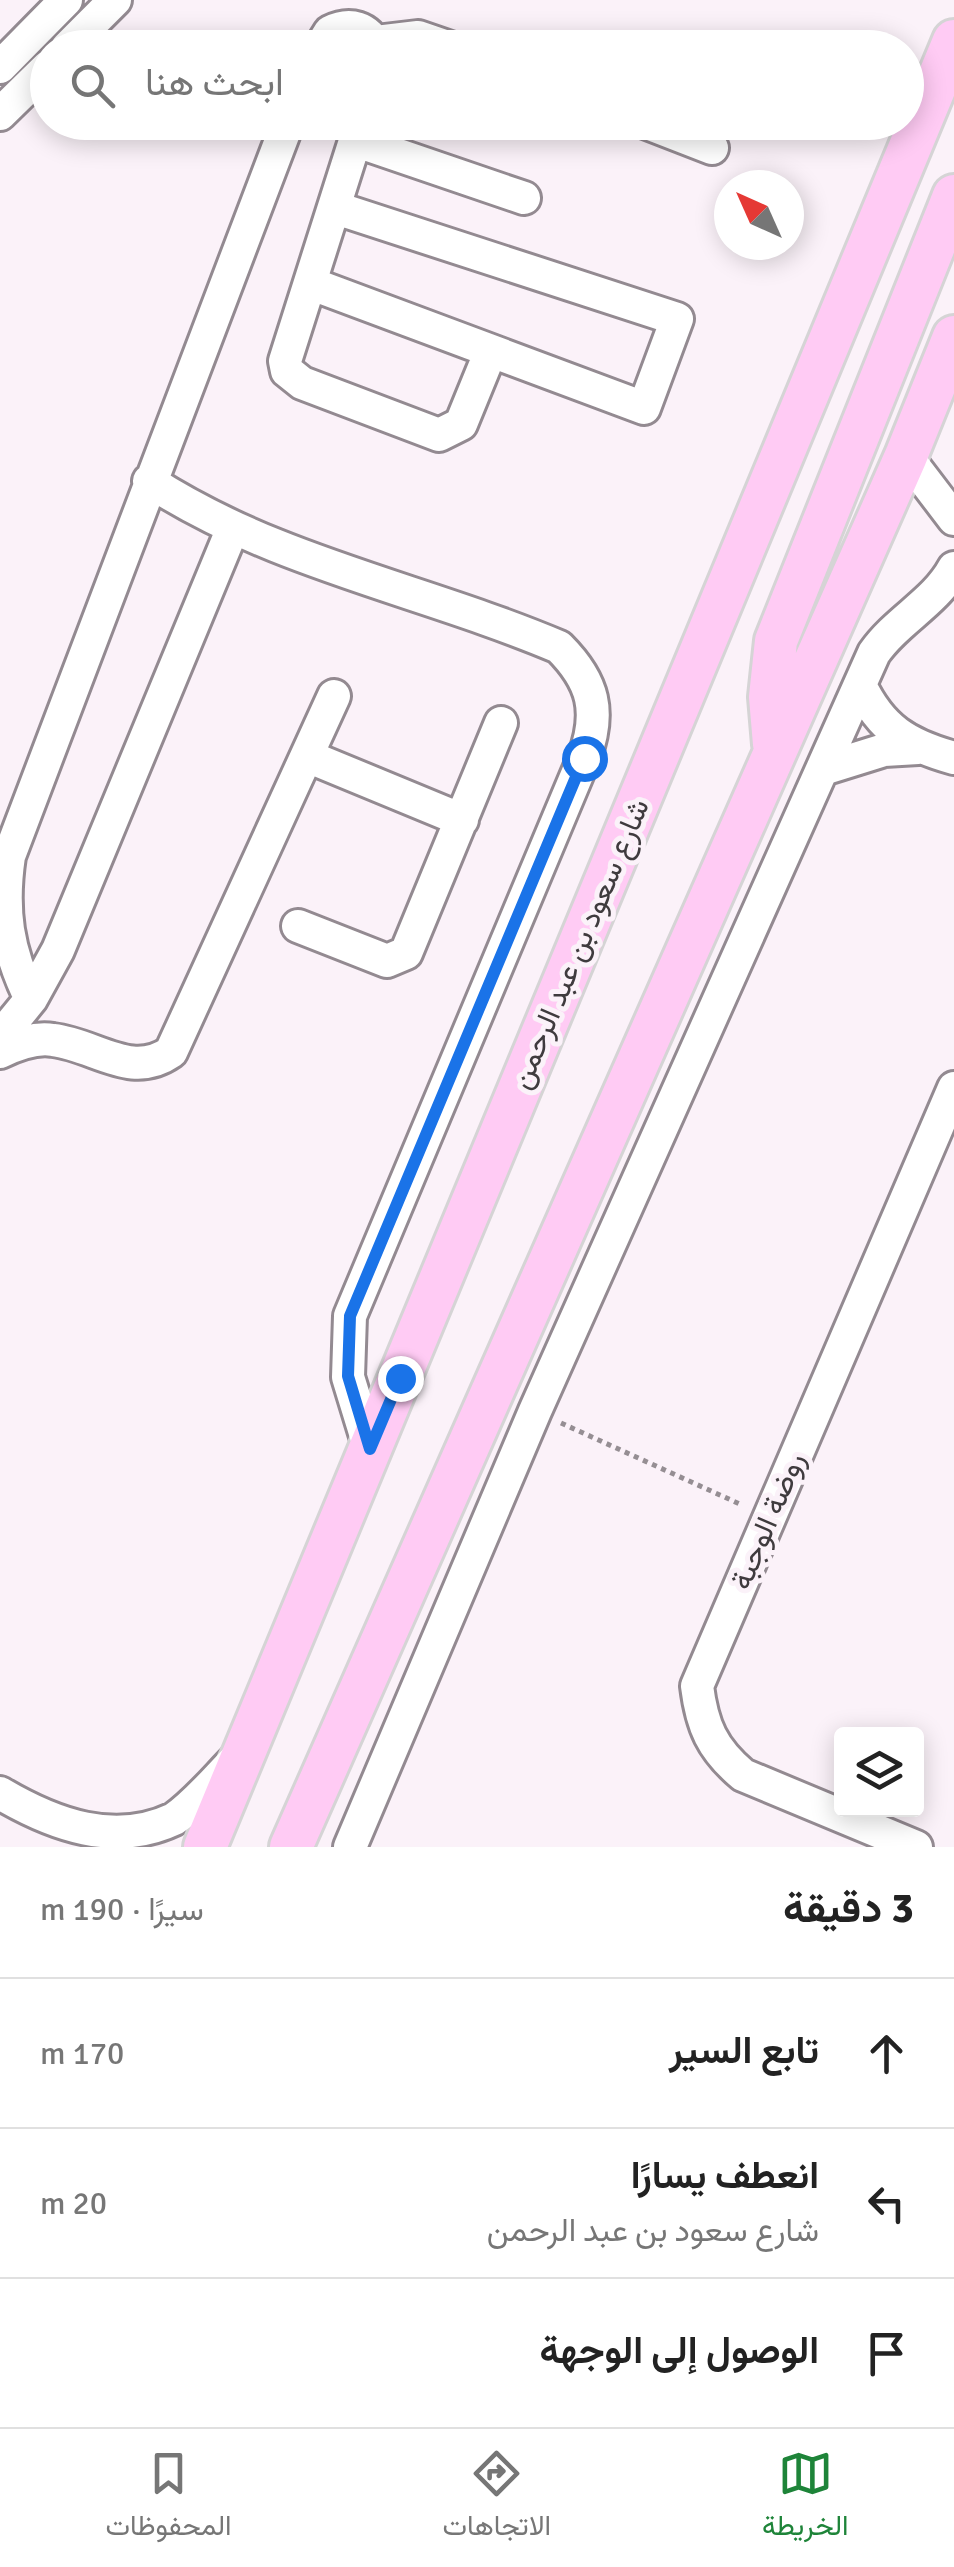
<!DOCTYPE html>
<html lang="ar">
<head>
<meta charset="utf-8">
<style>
	:root { --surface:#fff; --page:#f2f2f2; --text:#222; --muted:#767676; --line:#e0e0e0; --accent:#1e8439 }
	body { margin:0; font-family:Signika,Vazirmatn,sans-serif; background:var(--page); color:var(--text); direction:rtl }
	.controls { position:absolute; right:30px; bottom:30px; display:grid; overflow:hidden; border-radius:10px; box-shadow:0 5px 25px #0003 }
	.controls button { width:90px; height:90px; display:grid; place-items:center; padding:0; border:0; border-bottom:2px solid var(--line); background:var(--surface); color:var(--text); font:50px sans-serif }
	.compass { position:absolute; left:714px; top:170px; width:90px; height:90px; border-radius:50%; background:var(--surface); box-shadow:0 5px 25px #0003; rotate:315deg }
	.stop { position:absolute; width:30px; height:30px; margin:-22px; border:8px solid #1a73e8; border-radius:50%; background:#fff }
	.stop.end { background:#1a73e8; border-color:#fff; box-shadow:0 2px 10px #0008 }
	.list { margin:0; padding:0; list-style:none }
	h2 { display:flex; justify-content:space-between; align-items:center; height:130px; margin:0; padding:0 40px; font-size:42px }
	h2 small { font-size:32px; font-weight:400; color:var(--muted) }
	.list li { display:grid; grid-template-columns:65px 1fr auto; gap:30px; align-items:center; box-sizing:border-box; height:150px; padding:0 40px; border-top:2px solid var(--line) }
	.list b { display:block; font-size:38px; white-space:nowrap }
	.list p { margin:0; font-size:32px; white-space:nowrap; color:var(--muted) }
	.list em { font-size:32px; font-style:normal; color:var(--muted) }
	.icon { flex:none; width:55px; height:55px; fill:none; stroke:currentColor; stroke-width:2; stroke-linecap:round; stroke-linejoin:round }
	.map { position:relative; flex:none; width:954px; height:1847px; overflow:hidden; direction:ltr }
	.search { position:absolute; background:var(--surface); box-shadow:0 5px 25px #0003; left:30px; right:30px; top:30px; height:110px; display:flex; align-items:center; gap:25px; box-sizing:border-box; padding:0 35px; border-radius:55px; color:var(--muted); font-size:38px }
	.sheet { height:580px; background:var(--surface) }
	nav { display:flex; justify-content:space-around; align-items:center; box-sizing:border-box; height:140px; border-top:2px solid var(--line); background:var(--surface); font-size:28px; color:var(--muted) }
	nav a { display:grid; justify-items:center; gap:5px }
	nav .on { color:var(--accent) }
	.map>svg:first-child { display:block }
</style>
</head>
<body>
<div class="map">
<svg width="954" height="1847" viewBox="0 0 954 1847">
	<rect width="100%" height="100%" fill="#fbf2f9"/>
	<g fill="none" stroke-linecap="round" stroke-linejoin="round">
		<g stroke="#938a91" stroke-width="38">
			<path id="minor" d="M376 42 418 37 450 48
				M67 48 115 0
				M320 48 330 32C350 22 368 27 377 48
				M0 67 66 0
				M0 114 48 67
				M361 122 285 361 287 371 302 383 439 435 461 424 490 353
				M645 122 712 148
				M357 141 524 198
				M312 284 644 408 677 319 336 208
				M906 456 954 519
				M149 481C275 563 422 589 559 647 594 682 601 712 584 758L350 1316 348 1377 370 1449
				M860 685C881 729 907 745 954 758
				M307 756 462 820
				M823 769 884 750 918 748
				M298 926 387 961 406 953 501 723
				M31 999C7 951 1 910 9 856L288 122
				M0 1037 31 999 58 950 232 530
				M0 1052C17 1044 35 1037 53 1040 96 1045 131 1080 171 1052L334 696
				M0 1793C54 1825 115 1847 174 1819 197 1803 217 1778 237 1758
				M350 1847 535 1411 874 653C897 620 935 603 954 568
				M916 1847 743 1775C712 1749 702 1726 697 1686L954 1088"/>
		</g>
		<g stroke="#d5d4d5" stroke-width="48">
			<path id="major" d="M774 744 770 697 776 641 954 196
				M205 1847 954 41
				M291 1847 906 456 954 337"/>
		</g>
		<path stroke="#958e93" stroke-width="5" stroke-dasharray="5 5" stroke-linecap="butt" d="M561 1423 742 1505"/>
		<use href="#minor" stroke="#fff" stroke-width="32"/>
		<use href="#major" stroke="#ffcbf4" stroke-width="42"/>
	</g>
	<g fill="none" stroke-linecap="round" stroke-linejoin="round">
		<path stroke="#1a73e8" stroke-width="12" d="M400 1378 370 1449 348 1376 350 1316 584 758"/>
	</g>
	<g text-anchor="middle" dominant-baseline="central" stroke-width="10" stroke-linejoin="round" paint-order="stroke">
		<g font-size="30" fill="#3f3b3e" stroke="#fbf2f9">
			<text transform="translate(580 944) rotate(-67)">شارع سعود بن عبد الرحمن</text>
			<text transform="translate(768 1521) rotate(-67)">روضة الوجبة</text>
		</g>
	</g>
</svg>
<div class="controls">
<button><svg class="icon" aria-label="layers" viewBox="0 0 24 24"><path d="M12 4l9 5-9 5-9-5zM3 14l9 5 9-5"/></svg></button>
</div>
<svg class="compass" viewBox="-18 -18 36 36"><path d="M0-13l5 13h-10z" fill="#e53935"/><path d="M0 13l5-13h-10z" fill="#767676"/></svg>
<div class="stop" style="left:584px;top:758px"></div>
<div class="stop end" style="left:400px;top:1378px"></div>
<div class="search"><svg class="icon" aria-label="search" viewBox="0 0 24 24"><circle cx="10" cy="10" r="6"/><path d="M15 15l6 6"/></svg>ابحث هنا</div>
</div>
<section class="sheet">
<h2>3 دقيقة<small>سيرًا · 190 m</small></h2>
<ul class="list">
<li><svg class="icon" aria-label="ahead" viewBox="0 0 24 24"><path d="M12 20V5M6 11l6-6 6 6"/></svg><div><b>تابع السير</b></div><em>170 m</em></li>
<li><svg class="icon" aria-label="left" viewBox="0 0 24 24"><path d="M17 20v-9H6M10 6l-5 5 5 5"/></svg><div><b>انعطف يسارًا</b><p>شارع سعود بن عبد الرحمن</p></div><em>20 m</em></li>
<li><svg class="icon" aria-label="arrive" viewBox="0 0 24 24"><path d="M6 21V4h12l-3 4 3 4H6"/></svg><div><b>الوصول إلى الوجهة</b></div></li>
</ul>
</section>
<nav>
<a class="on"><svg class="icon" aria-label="map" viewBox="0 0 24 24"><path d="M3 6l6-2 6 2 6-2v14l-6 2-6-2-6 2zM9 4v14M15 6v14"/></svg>الخريطة</a>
<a><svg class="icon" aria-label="directions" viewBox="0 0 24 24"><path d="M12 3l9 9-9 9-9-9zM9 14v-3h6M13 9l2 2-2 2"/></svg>الاتجاهات</a>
<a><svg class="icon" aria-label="saved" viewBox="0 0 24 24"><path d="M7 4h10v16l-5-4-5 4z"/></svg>المحفوظات</a>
</nav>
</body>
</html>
